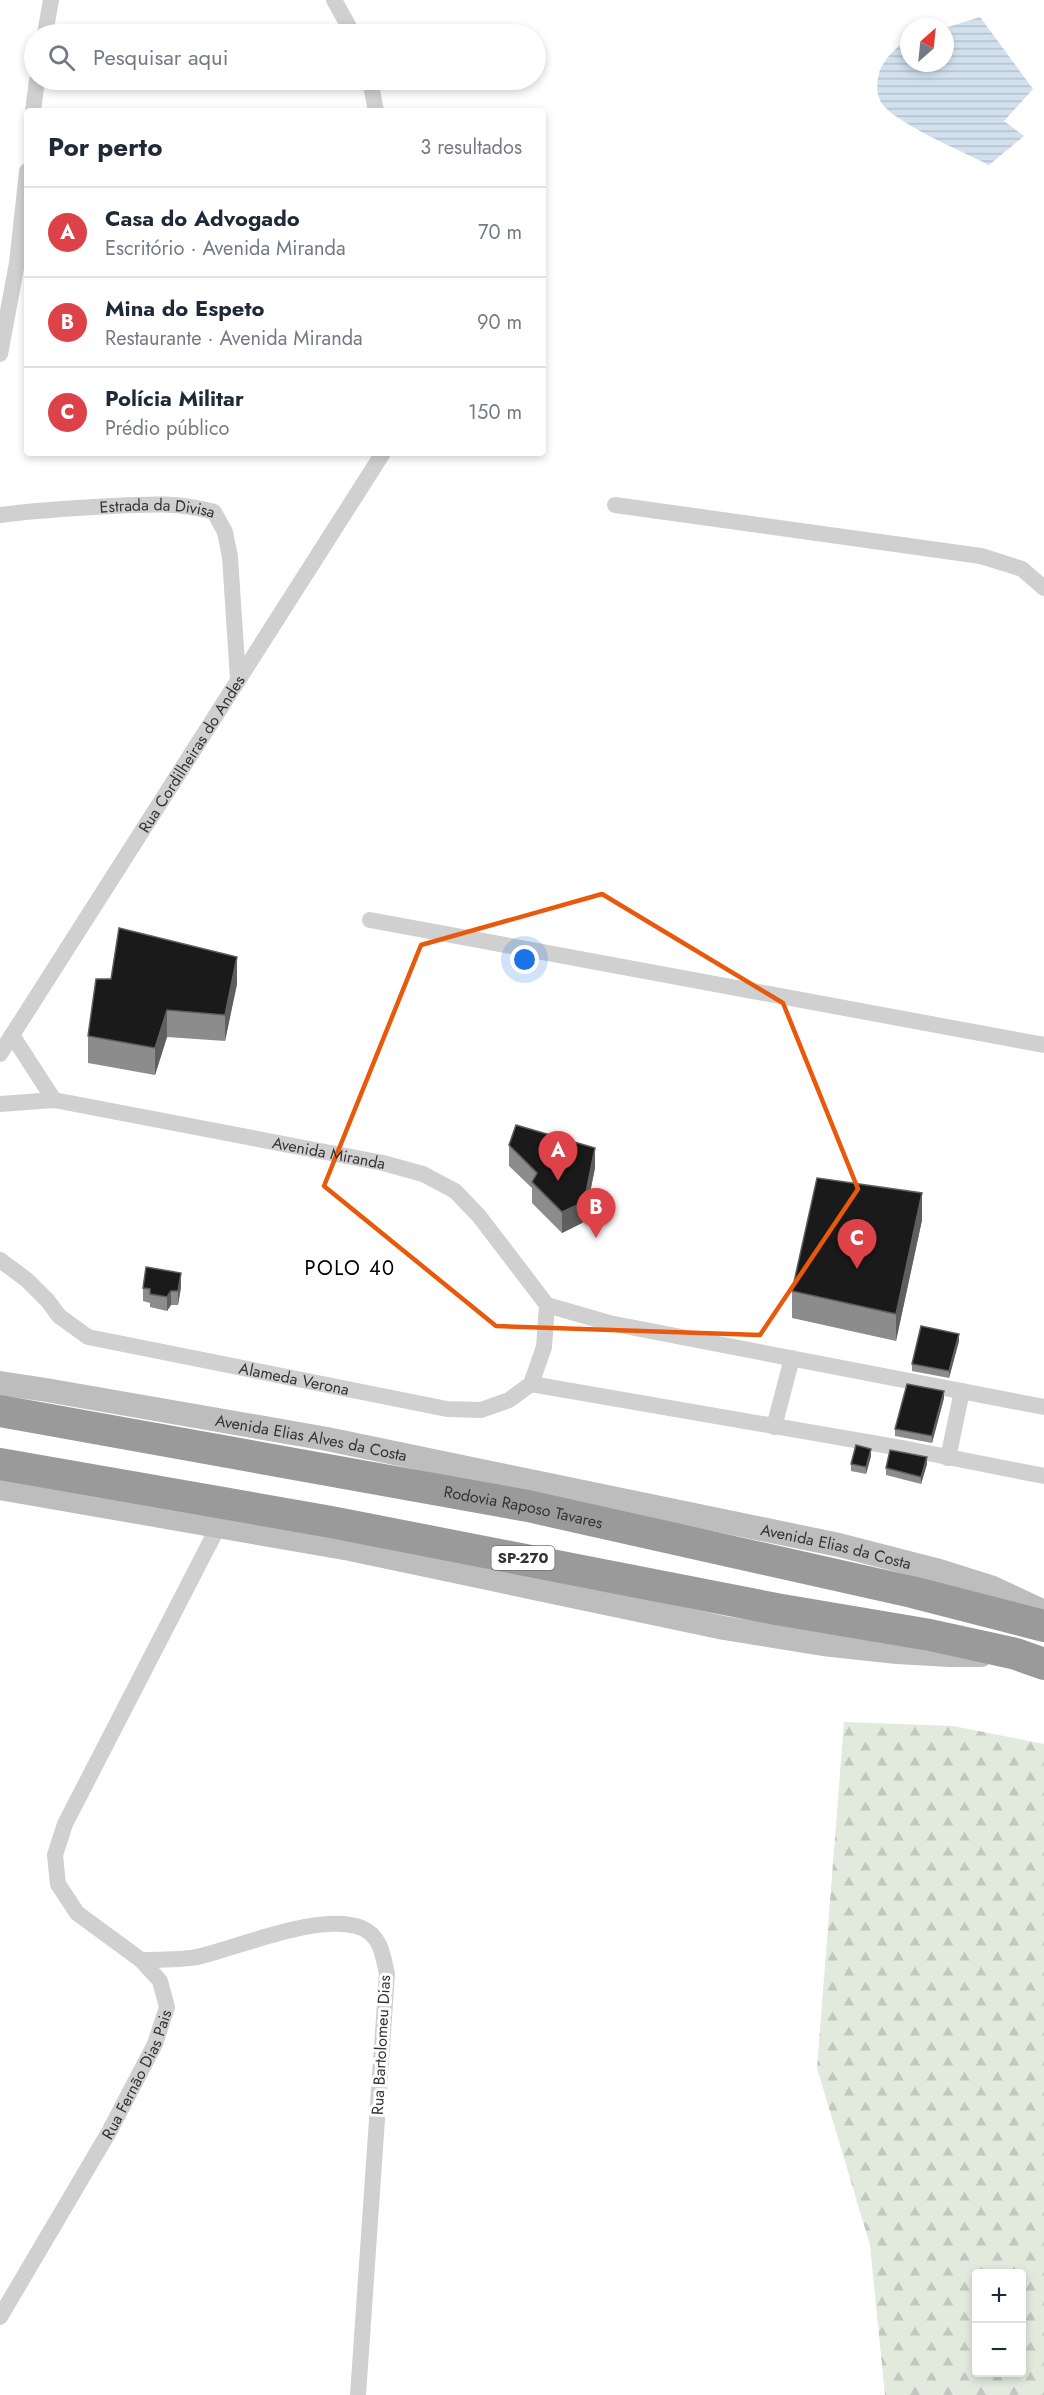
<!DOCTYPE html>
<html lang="pt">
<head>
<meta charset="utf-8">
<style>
	:root { --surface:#fff; --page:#f6f6f7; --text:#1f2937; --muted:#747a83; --line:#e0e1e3; --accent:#dc4247 }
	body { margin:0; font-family:Jost,sans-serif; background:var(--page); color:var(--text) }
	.controls { position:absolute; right:18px; bottom:18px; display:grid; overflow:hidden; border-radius:6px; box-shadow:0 3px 9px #0003 }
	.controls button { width:54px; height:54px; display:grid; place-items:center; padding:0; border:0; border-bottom:2px solid var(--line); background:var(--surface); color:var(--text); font:30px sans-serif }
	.compass { position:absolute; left:900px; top:18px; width:54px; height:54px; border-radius:50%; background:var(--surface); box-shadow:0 3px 9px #0003; rotate:27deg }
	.you { position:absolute; left:525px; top:960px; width:21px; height:21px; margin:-15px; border:4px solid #fff; border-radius:50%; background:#1a73e8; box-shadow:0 0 0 9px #1a73e833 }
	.badge { display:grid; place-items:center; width:39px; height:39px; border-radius:50%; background:var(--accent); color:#fff; font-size:20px; font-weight:700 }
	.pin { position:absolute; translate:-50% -50px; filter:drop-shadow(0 2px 3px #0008) }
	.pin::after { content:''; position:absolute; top:32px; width:21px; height:18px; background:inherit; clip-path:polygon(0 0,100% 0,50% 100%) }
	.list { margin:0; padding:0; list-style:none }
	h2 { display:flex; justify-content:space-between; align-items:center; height:78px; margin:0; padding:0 24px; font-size:26px }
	h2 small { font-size:20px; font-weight:400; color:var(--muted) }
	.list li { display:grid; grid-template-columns:39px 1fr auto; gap:18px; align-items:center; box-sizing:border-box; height:90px; padding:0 24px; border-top:2px solid var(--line) }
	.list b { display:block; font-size:22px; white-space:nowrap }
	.list p { margin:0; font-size:20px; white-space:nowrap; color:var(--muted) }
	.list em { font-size:20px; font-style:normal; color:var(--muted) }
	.icon { flex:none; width:33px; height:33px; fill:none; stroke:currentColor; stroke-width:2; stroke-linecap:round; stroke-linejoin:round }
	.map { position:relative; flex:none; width:1044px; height:2395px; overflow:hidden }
	.search { position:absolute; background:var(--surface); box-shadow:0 3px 9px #0003; left:24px; top:24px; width:522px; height:66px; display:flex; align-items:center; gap:15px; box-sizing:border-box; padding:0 21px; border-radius:33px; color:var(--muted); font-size:22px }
	.panel { position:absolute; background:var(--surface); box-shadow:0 3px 9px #0003; left:24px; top:108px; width:522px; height:348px; border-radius:6px }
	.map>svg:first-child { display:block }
</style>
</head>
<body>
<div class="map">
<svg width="1044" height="2395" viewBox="0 0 1044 2395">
	<defs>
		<pattern id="forest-firs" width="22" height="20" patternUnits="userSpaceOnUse" patternTransform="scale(1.5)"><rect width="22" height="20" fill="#e2e9dd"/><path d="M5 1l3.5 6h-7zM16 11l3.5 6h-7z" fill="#c2c8be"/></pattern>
		<pattern id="water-rules" width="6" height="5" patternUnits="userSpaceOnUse" patternTransform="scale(1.5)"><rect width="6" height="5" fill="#d1e0ec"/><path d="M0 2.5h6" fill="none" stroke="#b4c1cb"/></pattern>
	</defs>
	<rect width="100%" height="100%" fill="#fff"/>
	<path fill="url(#forest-firs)" fill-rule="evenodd" d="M844 1722 953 1726 1044 1744V2395H885L870 2245 817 2068ZM976 2274H1022V2372H976Z"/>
	<path fill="url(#water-rules)" d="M980 17 1033 89 1004 121 1024 136 989 165C968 154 887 120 880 100 876 92 877 82 879 73 883 60 896 46 909 40V63H945V28Z"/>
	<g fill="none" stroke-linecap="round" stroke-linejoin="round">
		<g stroke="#d0d0d0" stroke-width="16">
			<path d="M334 0 353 34"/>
			<path d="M45 34 51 0"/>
			<path d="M370 80 376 111"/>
			<path d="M33 111 37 80"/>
			<path d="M0 354 17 263 27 171"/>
			<path d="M615 505 981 556 1022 569 1044 588"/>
			<path id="s1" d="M0 515C37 510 74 508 112 506 147 504 180 502 214 512L225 532 230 557 238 679"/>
			<path d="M370 920 1044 1045"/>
			<path d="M12 1035 54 1100"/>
			<path id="s2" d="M0 1054 383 453"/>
			<path id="s3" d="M0 1104 54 1100 383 1163 423 1174 455 1191 479 1216 547 1305"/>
			<path id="s4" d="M0 1260 27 1280 48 1301 59 1316 88 1337 447 1409 481 1410 509 1400 531 1384 544 1347 547 1305"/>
			<path d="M547 1305 609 1323 1044 1407"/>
			<path d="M531 1384 907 1449 1044 1476"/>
			<path d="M774 1427 792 1358"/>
			<path d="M948 1458 962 1391"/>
			<path d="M141 1960C160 1959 182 1961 201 1956 243 1946 321 1912 362 1928 381 1936 383 1956 387 1974L358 2395"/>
			<path id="s5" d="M0 2317 109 2132 155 2044 167 2007 160 1981 141 1960 77 1913 58 1884 55 1855 65 1824 218 1527"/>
		</g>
		<g stroke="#bdbdbd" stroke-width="24">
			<path id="s6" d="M0 1383 46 1390 327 1439 839 1545 936 1570 993 1588 1044 1612"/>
			<path d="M0 1488 350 1549 724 1628 823 1644 897 1652 950 1655H981"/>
		</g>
		<g stroke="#9a9a9a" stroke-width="32">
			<path id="s7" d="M0 1411 528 1506 912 1592 1044 1626"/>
			<path d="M0 1464 331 1522 776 1609 930 1635 1016 1654 1044 1664"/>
		</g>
	</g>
	<path fill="#8c8c8c" d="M237 984 225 1041 167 1037 155 1075 88 1063V1036Z
		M509 1145 595 1168 584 1222 562 1233 532 1203V1188L509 1166Z
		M922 1220 896 1341 792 1318V1291Z
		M181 1287 178 1305H171L167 1311 150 1307V1303L143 1301V1288Z
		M959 1341 949 1378 912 1371V1364Z
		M944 1398 932 1443 895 1436V1429Z
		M871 1456 866 1474 851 1471V1464Z
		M927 1464 921 1484 886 1475V1468Z"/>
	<path fill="#5f5f5f" d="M237 957V984L225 1041V1015Z
		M167 1010V1037L155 1075V1048Z
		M595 1148V1168L584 1222 562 1233V1212Z
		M922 1193V1220L896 1341V1314Z
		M181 1273V1287L178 1305V1291Z
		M171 1291V1305L167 1311V1297Z
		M959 1334V1341L949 1378V1371Z
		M944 1391V1398L932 1443V1436Z
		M871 1449V1456L866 1474V1467Z
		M927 1457V1464L921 1484V1477Z"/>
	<path fill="#1a1a1a" stroke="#5f5f5f" stroke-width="1.5" d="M119 928 237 957 225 1015 167 1010 155 1048 88 1036 96 979H111Z
		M516 1125 595 1148 584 1202 562 1212 532 1182 537 1173 509 1145Z
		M817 1178 922 1193 896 1314 792 1291Z
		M146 1267 181 1273 178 1291H171L167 1297 150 1294V1289L143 1288Z
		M921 1326 959 1334 949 1371 912 1364Z
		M907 1384 944 1391 932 1436 895 1429Z
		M856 1445 871 1449 866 1467 851 1464Z
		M890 1450 927 1457 921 1477 886 1468Z"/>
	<path fill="none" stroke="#e8590c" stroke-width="4.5" stroke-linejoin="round" d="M602 894 783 1003 858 1189 760 1335 496 1326 324 1186 421 945Z"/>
	<g text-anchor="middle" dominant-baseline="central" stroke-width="6" stroke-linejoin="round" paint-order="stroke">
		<rect fill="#fff" stroke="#707070" stroke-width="1.5" x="491.5" y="1546" width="63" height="24" rx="4.5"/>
		<g font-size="15" font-weight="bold" fill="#333">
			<text x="523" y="1558">SP-270</text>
		</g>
		<g font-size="16" fill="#333" stroke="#fff">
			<text stroke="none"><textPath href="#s1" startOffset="158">Estrada da Divisa</textPath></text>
			<text stroke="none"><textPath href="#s2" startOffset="356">Rua Cordilheiras do Andes</textPath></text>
			<text stroke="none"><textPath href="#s3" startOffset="334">Avenida Miranda</textPath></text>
			<text stroke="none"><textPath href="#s4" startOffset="328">Alameda Verona</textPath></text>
			<text stroke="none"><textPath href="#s6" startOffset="316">Avenida Elias Alves da Costa</textPath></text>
			<text stroke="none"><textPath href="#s7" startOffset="532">Rodovia Raposo Tavares</textPath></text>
			<text stroke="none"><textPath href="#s6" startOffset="852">Avenida Elias da Costa</textPath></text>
			<text transform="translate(381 2045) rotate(-87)">Rua Bartolomeu Dias</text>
			<text stroke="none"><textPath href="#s5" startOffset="279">Rua Fernão Dias Pais</textPath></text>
		</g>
		<g font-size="20" letter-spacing="1.5" fill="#000" stroke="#fff">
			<text x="350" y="1268">POLO 40</text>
		</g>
	</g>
</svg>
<div class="controls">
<button>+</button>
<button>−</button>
</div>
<svg class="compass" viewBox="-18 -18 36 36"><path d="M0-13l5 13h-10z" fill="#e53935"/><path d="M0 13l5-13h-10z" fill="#747a83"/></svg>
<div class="you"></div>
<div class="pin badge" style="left:558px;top:1181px">A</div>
<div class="pin badge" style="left:596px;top:1238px">B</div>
<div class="pin badge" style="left:857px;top:1269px">C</div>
<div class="search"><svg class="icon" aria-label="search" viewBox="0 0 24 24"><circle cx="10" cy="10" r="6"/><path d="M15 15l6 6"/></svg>Pesquisar aqui</div>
<section class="panel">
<h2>Por perto<small>3 resultados</small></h2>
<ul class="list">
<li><span class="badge">A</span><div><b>Casa do Advogado</b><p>Escritório · Avenida Miranda</p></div><em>70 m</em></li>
<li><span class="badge">B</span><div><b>Mina do Espeto</b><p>Restaurante · Avenida Miranda</p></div><em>90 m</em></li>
<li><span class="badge">C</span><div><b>Polícia Militar</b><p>Prédio público</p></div><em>150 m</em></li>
</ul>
</section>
</div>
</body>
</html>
